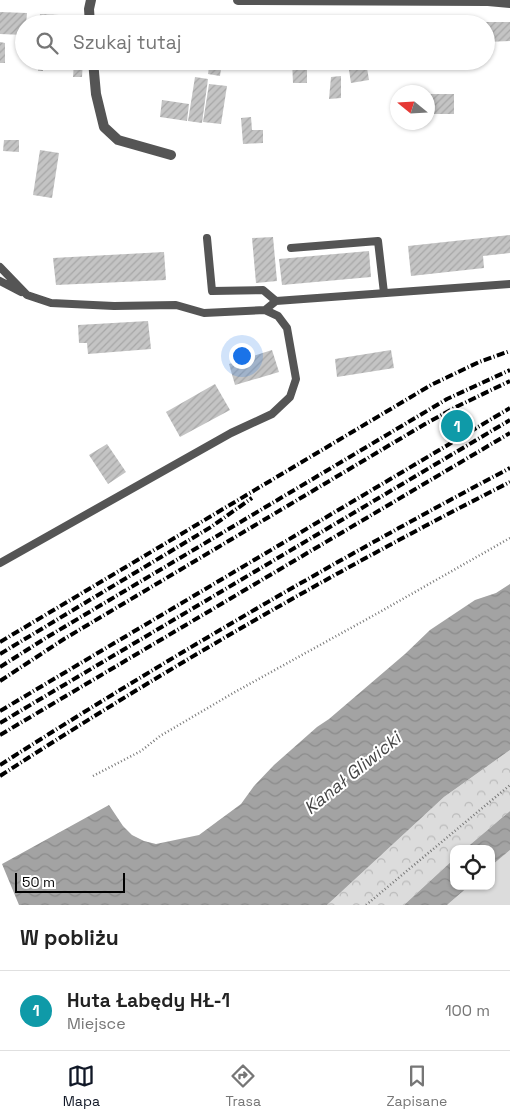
<!DOCTYPE html>
<html lang="pl">
<head>
<meta charset="utf-8">
<style>
	:root { --surface:#fff; --page:#f2f2f2; --text:#222; --muted:#767676; --line:#e0e0e0; --accent:#111827 }
	body { margin:0; font-family:"Space Grotesk",sans-serif; background:var(--page); color:var(--text) }
	.controls { position:absolute; right:15px; bottom:15px; display:grid; overflow:hidden; border-radius:10px; box-shadow:0 1px 4px #0004 }
	.controls button { width:45px; height:45px; display:grid; place-items:center; padding:0; border:0; border-bottom:1px solid var(--line); background:var(--surface); color:var(--text); font:25px sans-serif }
	.compass { position:absolute; left:390px; top:85px; width:45px; height:45px; border-radius:50%; background:var(--surface); box-shadow:0 1px 4px #0004; rotate:288deg }
	.scale { position:absolute; left:15px; bottom:12px; width:110px; box-sizing:border-box; padding-left:5px; border:2px solid #000; border-top:0; font-size:14px; line-height:18px; white-space:nowrap; color:#000; -webkit-text-stroke:4px #fff; paint-order:stroke }
	.you { position:absolute; left:241px; top:355px; width:18px; height:18px; margin:-12px; border:4px solid #fff; border-radius:50%; background:#1a73e8; box-shadow:0 0 0 8px #1a73e833 }
	.badge { display:grid; place-items:center; width:32px; height:32px; border-radius:50%; background:var(--accent); color:#fff; font-size:16px; font-weight:700 }
	.pin { position:absolute; translate:-50% -50%; border:2px solid #fff; box-shadow:0 1px 5px #0006 }
	.list { margin:0; padding:0; list-style:none }
	h2 { display:flex; justify-content:space-between; align-items:center; height:65px; margin:0; padding:0 20px; font-size:21px }
	h2 small { font-size:16px; font-weight:400; color:var(--muted) }
	.list li { display:grid; grid-template-columns:32px 1fr auto; gap:15px; align-items:center; box-sizing:border-box; height:80px; padding:0 20px; border-top:1px solid var(--line) }
	.list b { display:block; font-size:19px; white-space:nowrap }
	.list p { margin:0; font-size:16px; white-space:nowrap; color:var(--muted) }
	.list em { font-size:16px; font-style:normal; color:var(--muted) }
	.icon { flex:none; width:28px; height:28px; fill:none; stroke:currentColor; stroke-width:2; stroke-linecap:round; stroke-linejoin:round }
	.map { position:relative; flex:none; width:510px; height:905px; overflow:hidden }
	.search { position:absolute; background:var(--surface); box-shadow:0 1px 4px #0004; left:15px; right:15px; top:15px; height:55px; display:flex; align-items:center; gap:12px; box-sizing:border-box; padding:0 18px; border-radius:28px; color:var(--muted); font-size:19px }
	.sheet { height:145px; background:var(--surface) }
	nav { display:flex; justify-content:space-around; align-items:center; box-sizing:border-box; height:70px; border-top:1px solid var(--line); background:var(--surface); font-size:14px; color:var(--muted) }
	nav a { display:grid; justify-items:center; gap:2px }
	nav .on { color:var(--accent) }
	.map>svg:first-child { display:block }
</style>
</head>
<body>
<div class="map">
<svg width="510" height="905" viewBox="0 0 510 905">
	<defs>
		<pattern id="forest-crowns" width="20" height="18" patternUnits="userSpaceOnUse" patternTransform="scale(1.25)"><rect width="20" height="18" fill="#dcdcdc"/><path d="M2 6a3 3 0 1 1 6 0M12 15a3 3 0 1 1 6 0" fill="none" stroke="#bbb"/></pattern>
		<pattern id="water-waves" width="16" height="10" patternUnits="userSpaceOnUse" patternTransform="scale(1.25)"><rect width="16" height="10" fill="#a3a3a3"/><path d="M0 5q4-4 8 0t8 0" fill="none" stroke="#8b8b8b"/></pattern>
		<pattern id="building-hatch" width="6" height="6" patternUnits="userSpaceOnUse" patternTransform="scale(1.25)"><rect width="6" height="6" fill="#c4c4c4"/><path d="M-1 1l2-2M0 6l6-6M5 7l2-2" fill="none" stroke="#a7a7a7"/></pattern>
	</defs>
	<rect width="100%" height="100%" fill="#fff"/>
	<path fill="#dcdcdc" d="M510 850V905H447L469 886H491V866Z"/>
	<path fill="url(#forest-crowns)" d="M510 750V811L465 849H454V859L404 905H327L444 797Z"/>
	<path fill="url(#water-waves)" d="M510 584V750L444 797 327 905H19L2 864 109 805 123 826 132 835 144 841 156 844 199 835 241 804 254 786 274 765 317 727 329 719 405 654 430 630 475 600 496 593Z
		M510 811V850L491 866V849H465Z
		M454 859V886H469L447 905H404Z"/>
	<path fill="url(#building-hatch)" d="M0 12 27 13 26 24H24V35L0 34Z
		M40 14 78 16 77 24H39Z
		M217 16H246V24H216Z
		M190 20 208 23V24H190Z
		M486 22H510V41L486 42Z
		M0 42 5 43V63H0Z
		M39 61H43V71H38Z
		M77 61H83L82 77H73L74 63 77 64Z
		M185 61H199V66L185 64Z
		M210 61H222L220 76 208 74Z
		M292 61H307V83H293Z
		M342 61H352V66H342Z
		M367 68 369 80 351 83 349 70Z
		M341 76V98L329 99 331 77Z
		M195 77 208 79 202 123 188 121Z
		M209 84 227 86 221 124 203 122Z
		M428 94H454V114H428Z
		M162 100 189 104 187 121 160 117Z
		M251 117 252 130H263V143L243 144 241 118Z
		M4 140H19V152L3 151Z
		M40 150 59 153 52 198 33 195Z
		M510 235V253L483 256 484 268 411 276 408 246Z
		M273 237 277 281 256 283 252 238Z
		M369 251 371 277 282 285 279 259Z
		M164 252 166 280 56 285 53 258Z
		M148 321 151 349 88 354 87 343H79L78 325Z
		M272 350 279 372 235 385 229 364Z
		M391 350 394 368 337 377 335 359Z
		M215 384 230 410 180 437 166 412Z
		M466 414 472 424 449 438 443 428Z
		M107 444 126 472 108 484 89 455Z"/>
	<g fill="none" stroke-linecap="round" stroke-linejoin="round">
		<path stroke="#777" stroke-width="2.5" stroke-dasharray="1 2.5" stroke-linecap="butt" d="M93 776 141 751 160 736 235 692 378 613 510 538
			M366 905 510 785"/>
		<path stroke="#555" stroke-width="8" d="M207 238 212 291 263 290 276 301
			M291 248 378 241 384 293
			M0 267 27 295 51 303 114 306 176 305 204 313 265 310 278 316 287 328 296 379 290 397 272 414 231 433 0 563
			M0 281 21 292
			M265 310 276 301 510 284"/>
		<path stroke="#555" stroke-width="10" d="M238 0 488 1 510 3
			M90 22 120 24
			M90 24 89 9 91 0
			M93 61 96 94 104 127 118 140 171 155"/>
		<path stroke="#000" stroke-width="4" stroke-dasharray="8 2.5 1 2.5" stroke-linecap="butt" d="M0 642 431 385 479 362 510 351
			M0 654 211 527 252 498
			M0 667 49 636 447 399 510 370
			M0 681 64 639 425 424 458 406 510 381
			M0 711 510 408
			M0 723 510 420
			M0 735 510 433
			M0 765C166 659 336 560 510 468
			M0 776C165 669 335 571 510 482"/>
	</g>
	<g text-anchor="middle" dominant-baseline="central" stroke-width="4" stroke-linejoin="round" paint-order="stroke">
		<g font-size="18" font-style="italic" fill="#444" stroke="#fff">
			<text transform="translate(352 773) rotate(-39)">Kanał Gliwicki</text>
		</g>
	</g>
</svg>
<div class="controls">
<button><svg class="icon" aria-label="locate" viewBox="0 0 24 24"><circle cx="12" cy="12" r="6"/><path d="M12 2v4M12 18v4M2 12h4M18 12h4"/></svg></button>
</div>
<svg class="compass" viewBox="-18 -18 36 36"><path d="M0-13l5 13h-10z" fill="#e53935"/><path d="M0 13l5-13h-10z" fill="#767676"/></svg>
<div class="scale">50 m</div>
<div class="you"></div>
<div class="pin badge" style="left:457px;top:426px;background:#0f9aa8">1</div>
<div class="search"><svg class="icon" aria-label="search" viewBox="0 0 24 24"><circle cx="10" cy="10" r="6"/><path d="M15 15l6 6"/></svg>Szukaj tutaj</div>
</div>
<section class="sheet">
<h2>W pobliżu<small></small></h2>
<ul class="list">
<li><span class="badge" style="background:#0f9aa8">1</span><div><b>Huta Łabędy HŁ-1</b><p>Miejsce</p></div><em>100 m</em></li>
</ul>
</section>
<nav>
<a class="on"><svg class="icon" aria-label="map" viewBox="0 0 24 24"><path d="M3 6l6-2 6 2 6-2v14l-6 2-6-2-6 2zM9 4v14M15 6v14"/></svg>Mapa</a>
<a><svg class="icon" aria-label="directions" viewBox="0 0 24 24"><path d="M12 3l9 9-9 9-9-9zM9 14v-3h6M13 9l2 2-2 2"/></svg>Trasa</a>
<a><svg class="icon" aria-label="saved" viewBox="0 0 24 24"><path d="M7 4h10v16l-5-4-5 4z"/></svg>Zapisane</a>
</nav>
</body>
</html>
